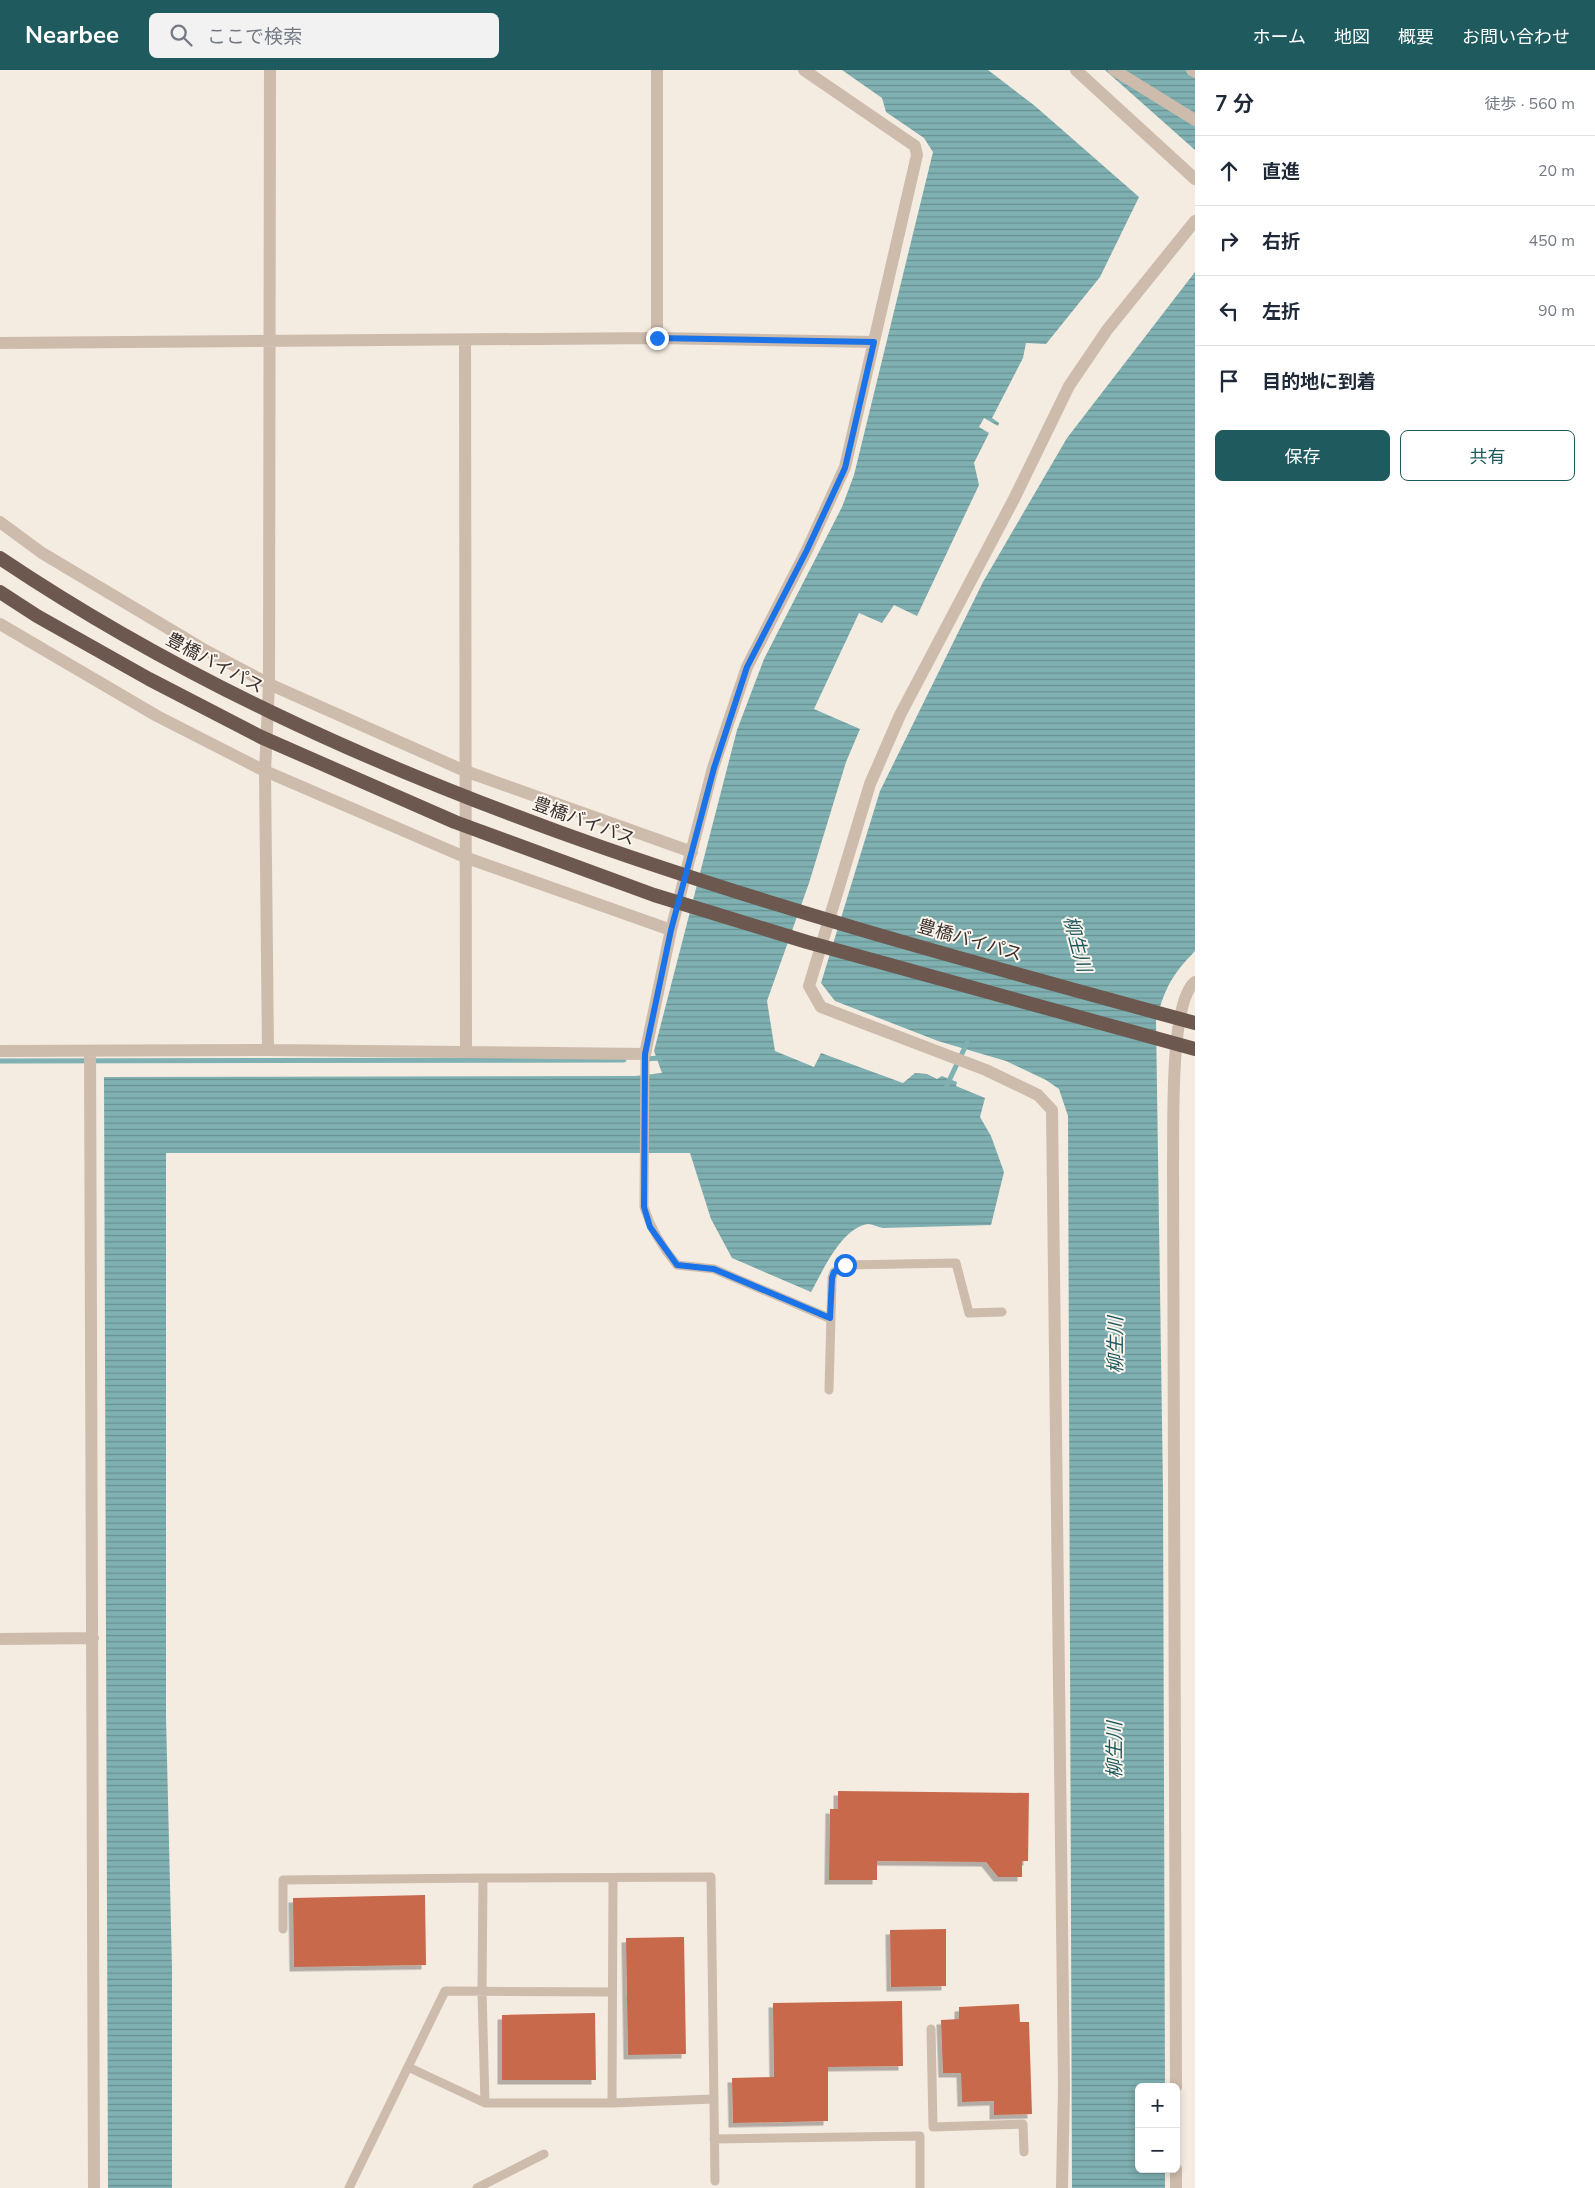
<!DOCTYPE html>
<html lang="ja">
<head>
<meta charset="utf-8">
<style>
	:root { --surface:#fff; --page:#f2f2f3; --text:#1f2937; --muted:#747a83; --line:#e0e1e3; --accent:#1f5a5e }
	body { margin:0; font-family:"Nunito Sans","Noto Sans JP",sans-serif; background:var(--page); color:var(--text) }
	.controls { position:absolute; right:15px; bottom:15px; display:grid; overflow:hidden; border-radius:8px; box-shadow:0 2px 8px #0003 }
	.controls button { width:45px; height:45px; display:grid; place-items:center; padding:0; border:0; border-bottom:1px solid var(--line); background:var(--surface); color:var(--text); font:25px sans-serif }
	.stop { position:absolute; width:15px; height:15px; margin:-11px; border:4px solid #1a73e8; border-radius:50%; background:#fff }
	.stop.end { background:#1a73e8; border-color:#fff; box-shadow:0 1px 5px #0008 }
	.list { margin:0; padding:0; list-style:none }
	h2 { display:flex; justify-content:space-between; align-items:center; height:65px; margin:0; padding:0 20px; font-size:21px }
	h2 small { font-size:16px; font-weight:400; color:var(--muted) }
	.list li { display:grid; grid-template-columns:32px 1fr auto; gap:15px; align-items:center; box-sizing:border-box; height:70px; padding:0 20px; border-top:1px solid var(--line) }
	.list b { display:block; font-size:19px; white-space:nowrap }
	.list em { font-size:16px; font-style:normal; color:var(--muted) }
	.actions { display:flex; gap:10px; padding:15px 20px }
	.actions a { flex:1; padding:11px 0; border:1px solid var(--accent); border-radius:8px; text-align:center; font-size:18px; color:var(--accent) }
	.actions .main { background:var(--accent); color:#fff }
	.icon { flex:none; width:28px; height:28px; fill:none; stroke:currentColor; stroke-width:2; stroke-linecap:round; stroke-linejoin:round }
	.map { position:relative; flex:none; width:1195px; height:2118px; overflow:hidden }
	header { display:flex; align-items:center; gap:30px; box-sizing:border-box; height:70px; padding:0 25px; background:var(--accent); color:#fff }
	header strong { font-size:24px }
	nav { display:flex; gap:28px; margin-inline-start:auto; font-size:18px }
	.search { width:350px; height:45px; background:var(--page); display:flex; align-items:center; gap:12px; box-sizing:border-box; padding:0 18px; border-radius:8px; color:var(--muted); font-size:19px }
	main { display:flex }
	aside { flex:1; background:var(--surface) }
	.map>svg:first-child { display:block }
</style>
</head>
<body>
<header>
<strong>Nearbee</strong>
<div class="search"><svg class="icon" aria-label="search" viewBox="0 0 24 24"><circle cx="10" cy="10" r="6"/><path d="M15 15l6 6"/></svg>ここで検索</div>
<nav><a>ホーム</a><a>地図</a><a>概要</a><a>お問い合わせ</a></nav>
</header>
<main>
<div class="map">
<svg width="1195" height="2118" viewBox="0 0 1195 2118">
	<defs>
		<pattern id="water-rules" width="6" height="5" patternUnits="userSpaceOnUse" patternTransform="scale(1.25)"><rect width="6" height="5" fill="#7fb0b2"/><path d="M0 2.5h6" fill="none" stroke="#699091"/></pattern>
		<filter id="shadow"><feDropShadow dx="-4.5" dy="4.5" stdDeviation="0" flood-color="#0004"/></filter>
	</defs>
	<rect width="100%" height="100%" fill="#f4ebe1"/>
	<path fill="url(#water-rules)" d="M842 0H988L1035 36 1139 127 1100 207 1046 274 1026 273 1023 288 992 348 999 353 998 356 984 348 979 357 989 363 974 393 979 415 917 546 894 535 882 553 859 543 814 639 860 659 846 692 809 813 767 931 775 981 814 997 821 983 903 1013 915 1003 927 1004 937 1009 942 1006 957 1012 956 1016 985 1028 980 1047 991 1066 1004 1102 991 1155 883 1158C878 1157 872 1154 868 1154 841 1158 823 1201 811 1222L732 1188 711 1149 690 1083H166V1647L172 1898V2118H108L104 1007 635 1006 662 1003 654 981 737 660 764 589 842 437 854 405 933 82 924 68 886 42 882 28Z
		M1105 0H1195V80Z
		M1195 202V881C1171 906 1165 918 1156 951L1163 1419 1165 2017H1139V2099H1165V2118H1072L1068 1046 1059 1019 1046 1010 1006 991 938 971 835 931 821 913 880 721 983 512 1067 368Z"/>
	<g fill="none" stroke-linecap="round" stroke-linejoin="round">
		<path stroke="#7fb0b2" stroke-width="5" d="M643 989 662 988
			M0 991 624 990
			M947 1015 967 973"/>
	</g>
	<path fill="#c8694b" filter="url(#shadow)" d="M838 1721 1029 1723 1028 1791H1022V1807H998L986 1792 877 1791V1810H829L830 1739H838Z
		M425 1825 426 1895 294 1897 293 1828Z
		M946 1859V1916L891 1917 890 1860Z
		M684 1867 686 1984 628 1985 626 1868Z
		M902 1931 903 1996 828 1997V2051L733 2053 732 2008 774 2007 773 1933Z
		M1019 1934 1020 1952H1029L1032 2044 994 2045V2031L962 2032 961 2003H943L941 1950 959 1949V1937Z
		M595 1943 596 2010H502V1945Z"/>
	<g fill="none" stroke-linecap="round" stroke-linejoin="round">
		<path stroke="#cdbbac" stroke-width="9" d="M645 984 644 1137C651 1160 662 1177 677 1195L714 1199 829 1248
			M829 1320 832 1208 834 1202 845 1195 956 1193 969 1243 1002 1242
			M283 1859V1810L483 1808
			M931 1959 933 2057 1023 2054 1024 2082
			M408 1997 485 2033H612L713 2029
			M485 2033 482 1921 483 1808 711 1807 715 2111
			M612 2033 613 1808
			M714 2069 920 2066V2118
			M349 2118 445 1921 611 1922
			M477 2118 544 2084"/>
		<path stroke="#cdbbac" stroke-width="12" d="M1076 0 1195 109
			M1114 0 1195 50
			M657 268V0
			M465 271 466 981
			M0 273 657 268 874 272
			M0 452 42 483 203 579 269 614 465 701 692 782
			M0 554 157 646 265 701 467 788 671 860
			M268 980 265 701 269 614 270 0
			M0 981 268 980 645 984 671 860 713 698 747 597 807 480 845 397 917 85 915 76 804 0
			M90 981 94 2118
			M0 1569 93 1568
			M1176 2017 1173 1094C1174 1060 1169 932 1195 912
			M1176 2099V2118
			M1062 2118 1064 2017 1052 1040 1038 1025 986 1000 821 937 809 916 870 714 900 645 1015 427 1069 316 1107 260 1195 151"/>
		<path stroke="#cdbbac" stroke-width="12" d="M1192 0 1195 2"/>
		<path stroke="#6c584f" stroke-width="14" d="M0 488C359 729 782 840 1195 953
			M0 522 37 546 149 609 261 667 455 752 654 825 807 872 1195 979"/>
	</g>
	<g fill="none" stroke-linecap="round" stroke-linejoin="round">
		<path stroke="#1a73e8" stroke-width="6" d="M657 268 874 272 845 398 807 480 747 597 714 698 671 860 645 984 644 1137 650 1157 677 1195 714 1199 830 1248 832 1208 834 1202 845 1195"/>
	</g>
	<g text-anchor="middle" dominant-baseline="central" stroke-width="4" stroke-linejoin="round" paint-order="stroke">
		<g font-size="18" fill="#3b302b" stroke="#fbf5ee">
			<text transform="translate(215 593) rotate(28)">豊橋バイパス</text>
			<text transform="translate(584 751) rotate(20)">豊橋バイパス</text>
			<text transform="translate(970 870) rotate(16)">豊橋バイパス</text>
		</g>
		<g font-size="19" font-style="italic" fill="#1f5a5e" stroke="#fbf5ee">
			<text transform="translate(1077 874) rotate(75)">柳生川</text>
			<text transform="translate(1116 1275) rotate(-90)">柳生川</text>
			<text transform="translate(1115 1680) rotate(-90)">柳生川</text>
		</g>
	</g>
</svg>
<div class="controls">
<button>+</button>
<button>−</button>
</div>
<div class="stop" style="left:845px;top:1195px"></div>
<div class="stop end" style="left:657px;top:268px"></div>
</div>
<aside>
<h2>7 分<small>徒歩 · 560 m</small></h2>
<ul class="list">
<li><svg class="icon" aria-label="ahead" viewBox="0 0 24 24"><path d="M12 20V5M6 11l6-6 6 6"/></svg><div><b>直進</b></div><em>20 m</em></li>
<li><svg class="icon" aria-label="right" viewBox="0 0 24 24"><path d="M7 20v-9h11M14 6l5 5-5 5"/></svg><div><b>右折</b></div><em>450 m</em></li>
<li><svg class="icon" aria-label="left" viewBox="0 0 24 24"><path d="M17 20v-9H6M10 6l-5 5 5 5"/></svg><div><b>左折</b></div><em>90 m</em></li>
<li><svg class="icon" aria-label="arrive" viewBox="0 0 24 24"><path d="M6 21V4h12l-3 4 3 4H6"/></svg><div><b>目的地に到着</b></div></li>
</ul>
<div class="actions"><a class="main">保存</a><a>共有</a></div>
</aside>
</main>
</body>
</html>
